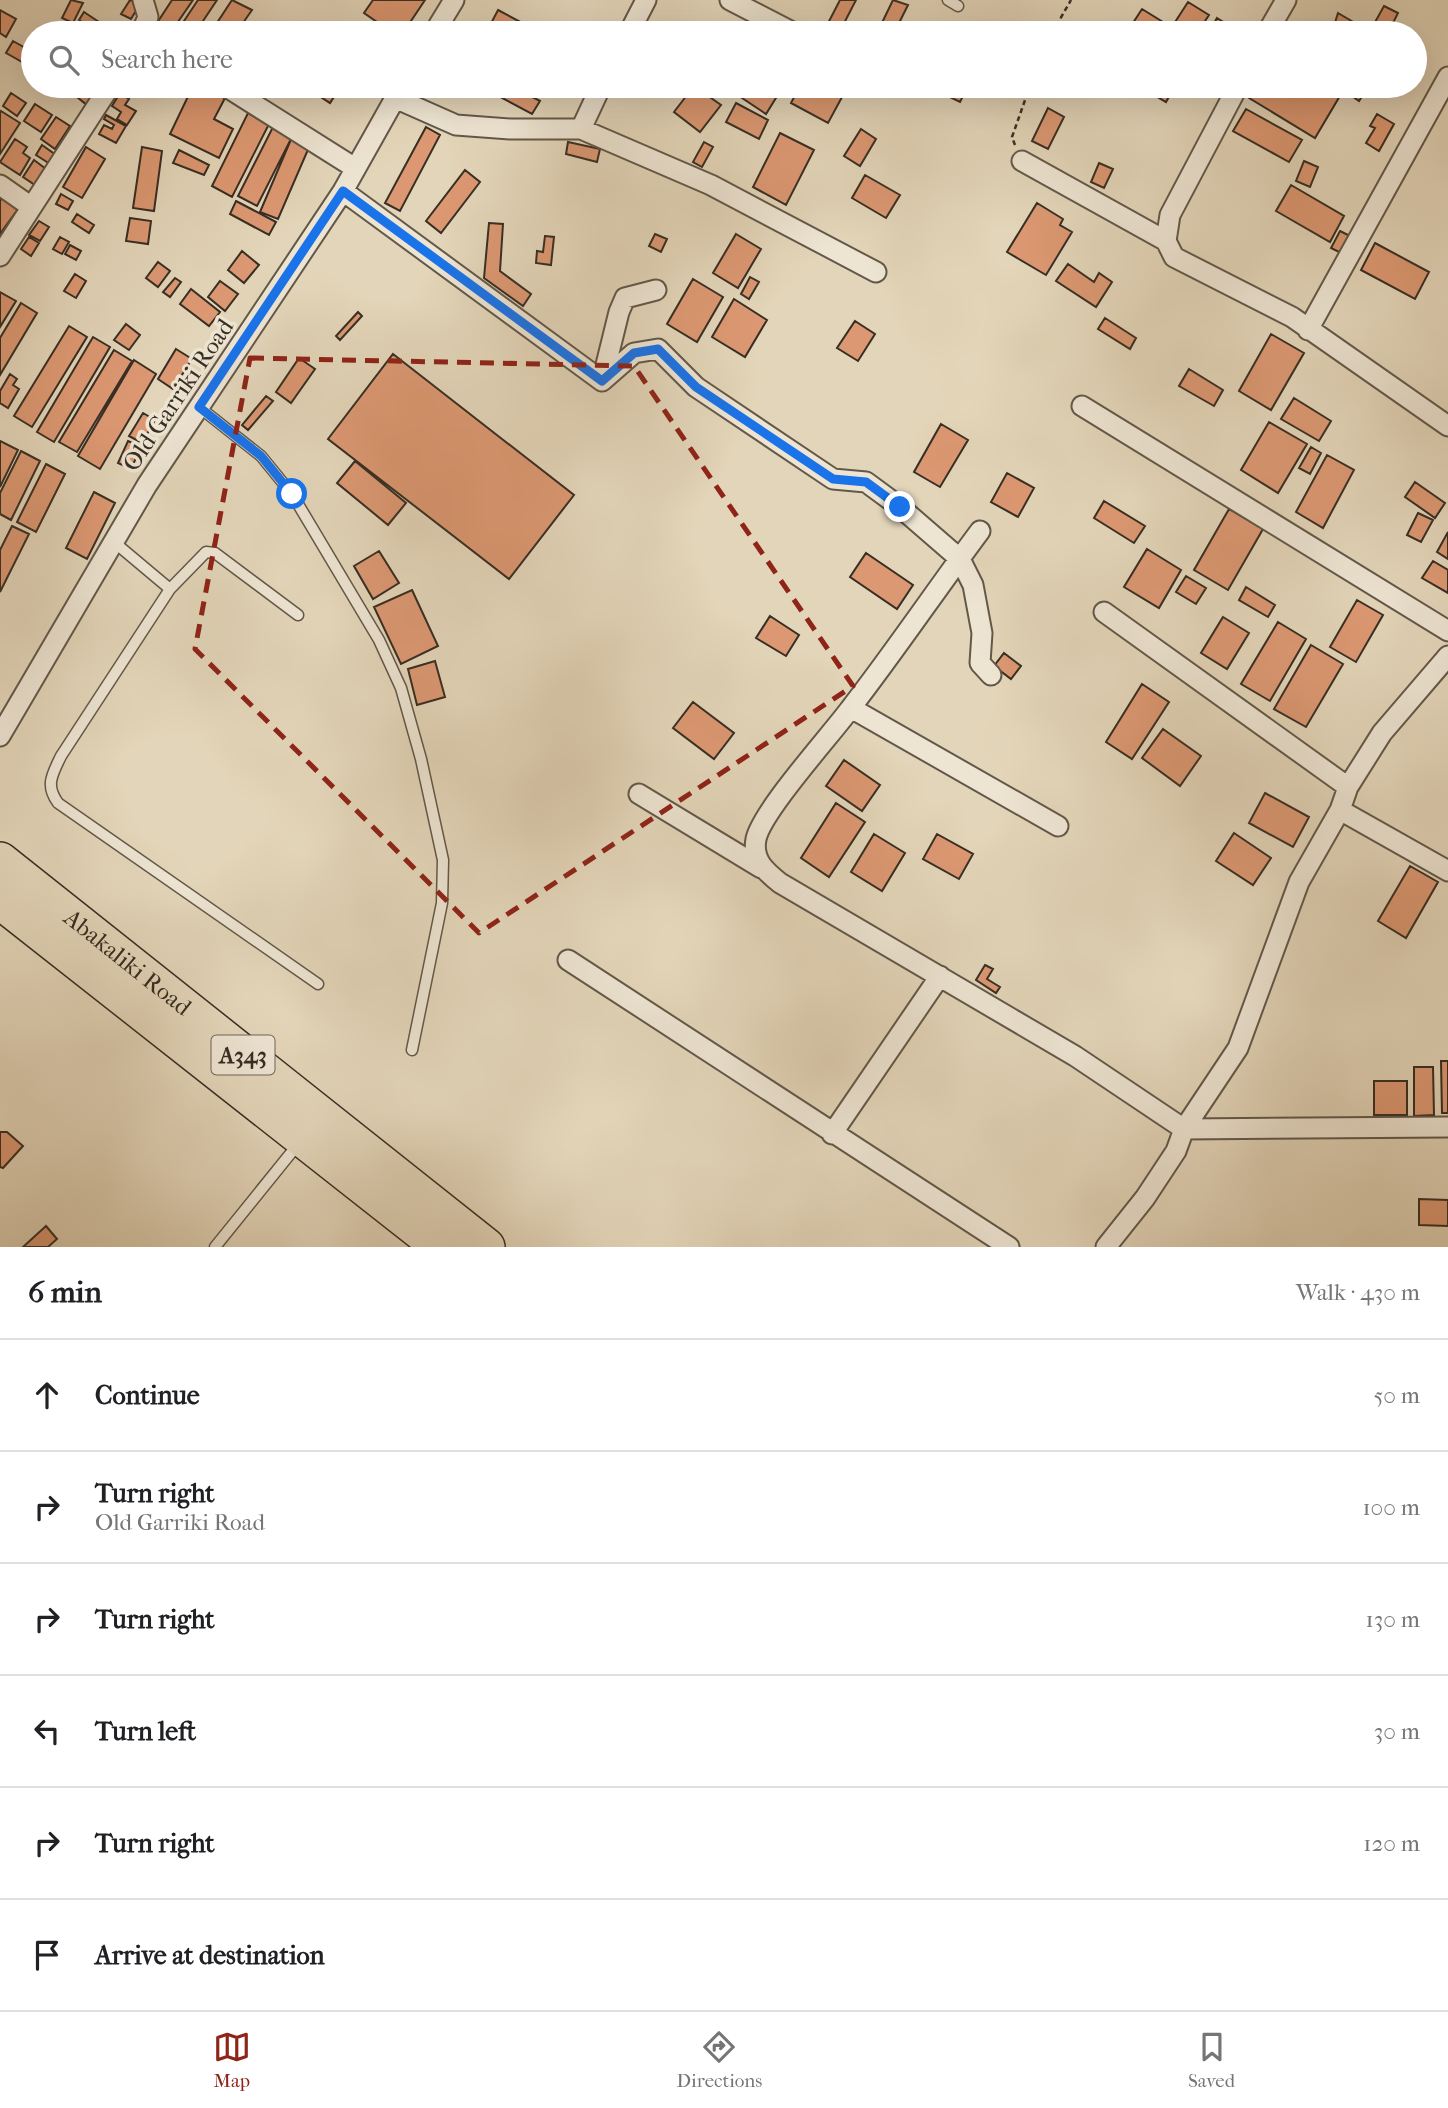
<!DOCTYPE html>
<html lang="en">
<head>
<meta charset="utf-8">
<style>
	:root { --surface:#fff; --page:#f6f6f6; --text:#202124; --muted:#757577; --line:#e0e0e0; --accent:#8f2418 }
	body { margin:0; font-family:"IM FELL French Canon",serif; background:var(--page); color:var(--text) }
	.stop { position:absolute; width:21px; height:21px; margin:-16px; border:5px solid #1a73e8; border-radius:50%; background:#fff }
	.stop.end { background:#1a73e8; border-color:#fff; box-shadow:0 2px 7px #0008 }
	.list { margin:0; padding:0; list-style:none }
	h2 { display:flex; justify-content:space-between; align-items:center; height:91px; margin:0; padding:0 28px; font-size:30px }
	h2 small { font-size:23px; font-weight:400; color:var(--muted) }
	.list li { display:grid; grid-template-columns:46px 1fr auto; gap:21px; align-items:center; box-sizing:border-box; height:112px; padding:0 28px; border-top:2px solid var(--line) }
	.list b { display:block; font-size:26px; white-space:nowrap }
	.list p { margin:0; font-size:23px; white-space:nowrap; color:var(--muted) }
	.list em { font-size:23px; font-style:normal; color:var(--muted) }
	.icon { flex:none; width:38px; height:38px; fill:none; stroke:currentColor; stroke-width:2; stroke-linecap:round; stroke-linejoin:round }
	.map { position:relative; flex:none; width:1448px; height:1247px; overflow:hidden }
	.search { position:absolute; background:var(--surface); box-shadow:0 7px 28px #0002; left:21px; right:21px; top:21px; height:77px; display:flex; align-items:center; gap:18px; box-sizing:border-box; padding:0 24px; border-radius:38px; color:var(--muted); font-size:26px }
	.sheet { height:763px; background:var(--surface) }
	nav { display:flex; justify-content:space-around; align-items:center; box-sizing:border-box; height:98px; border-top:2px solid var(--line); background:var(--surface); font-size:19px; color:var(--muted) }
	nav a { display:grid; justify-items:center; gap:4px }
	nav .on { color:var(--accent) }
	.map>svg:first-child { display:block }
</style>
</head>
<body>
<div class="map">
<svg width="1448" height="1247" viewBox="0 0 1448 1247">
	<rect width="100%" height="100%" fill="#e3d5b9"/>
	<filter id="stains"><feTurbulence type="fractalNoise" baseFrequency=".00286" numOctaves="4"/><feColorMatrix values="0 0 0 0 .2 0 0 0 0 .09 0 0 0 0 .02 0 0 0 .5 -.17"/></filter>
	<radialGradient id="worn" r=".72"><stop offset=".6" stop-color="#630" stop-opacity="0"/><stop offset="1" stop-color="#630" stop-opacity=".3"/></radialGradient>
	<path fill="#dc9872" stroke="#372e24" stroke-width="2" d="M71 0 83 3 73 23 62 18Z
		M130 0 140 4 131 19 121 14Z
		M172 0H193L171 32 157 23Z
		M198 0H217L195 33H176Z
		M232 0 252 10 236 33H220L213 29Z
		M373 0H425L403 33H393L364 13Z
		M840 0H856L839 33H833L825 29Z
		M893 0 908 5 894 33H877Z
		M1188 2 1209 15 1197 33H1168Z
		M1384 6 1398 13 1388 33H1369Z
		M1142 9 1163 22 1156 33H1142L1131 26Z
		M0 10 16 19 6 37 0 33Z
		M498 10 541 33H486Z
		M84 12 102 24 97 32 79 20Z
		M1338 13 1365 29 1363 33H1340L1333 29Z
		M1217 18 1238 31 1237 33H1222L1212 27Z
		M13 41 29 50 22 62 6 53Z
		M76 86H92L99 91 88 106 71 92Z
		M193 86 225 98 214 119 233 129 219 158 170 134Z
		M304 86H341L330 103Z
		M497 86H512L540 101 532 114 493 93Z
		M694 86 721 105 700 132 674 112Z
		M745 86H767L779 93 766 114 739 96Z
		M800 86H848L828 123 791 103Z
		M932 86H968L960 102 931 88Z
		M1139 86H1175L1166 102Z
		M1256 86H1327L1341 94 1315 138 1249 98Z
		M1338 86H1357L1365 92 1359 101Z
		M11 93 26 103 17 116 3 106Z
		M120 93 129 99 125 105 136 111 127 125 117 119 121 112 112 106Z
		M736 103 768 120 759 139 726 122Z
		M35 104 52 115 41 132 24 121Z
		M1048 108 1064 117 1048 149 1032 141Z
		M1246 109 1302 140 1289 162 1233 131Z
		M1 111 20 123 0 154V113Z
		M248 113 269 124 232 197 212 186Z
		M1377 114 1394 124 1379 151 1366 143 1375 128 1370 126Z
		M106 115 126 126 116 143 99 134 104 125 112 129 114 125 104 119Z
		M56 117 70 126 55 149 41 139Z
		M273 127 292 137 257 206 238 196Z
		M426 127 440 135 400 211 385 203Z
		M861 129 876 139 860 166 844 156Z
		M780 133 814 150 786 205 753 187Z
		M292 137 310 145 278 219 260 212Z
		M15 139 27 147 23 153 30 158 20 175 0 162Z
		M568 142 600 149 597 162 566 154Z
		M704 142 713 147 702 167 693 162Z
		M42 145 56 155 50 164 36 155Z
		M86 147 105 159 82 198 63 187Z
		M142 147 162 151 154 211 133 208Z
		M179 150 209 165 204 175 173 163Z
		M34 160 46 169 35 185 23 177Z
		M1304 161 1318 167 1310 187 1296 181Z
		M1099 163 1113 169 1104 188 1091 182Z
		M465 170 480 182 441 233 426 221Z
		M865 175 900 195 886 218 852 198Z
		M1291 185 1344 216 1330 242 1276 211Z
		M61 194 73 201 68 210 56 204Z
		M2 198 18 209 0 234V201Z
		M236 201 276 222 269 235 230 214Z
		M1037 203 1063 219 1060 225 1072 232 1046 275 1007 252Z
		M77 214 94 225 89 233 72 222Z
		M130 218 151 221 148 244 126 241Z
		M39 221 49 227 40 241 29 235Z
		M489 223 503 224 500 271 531 294 523 306 484 278Z
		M1340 231 1352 237 1343 254 1331 248Z
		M655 234 667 239 661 252 649 246Z
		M736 234 761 249 738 288 713 273Z
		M545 236 554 237 551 265 536 263 537 251 543 252Z
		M29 237 39 243 31 256 21 249Z
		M60 237 69 242 62 254 53 249Z
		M1375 243 1429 272 1415 299 1361 270Z
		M70 245 81 251 76 260 65 254Z
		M242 251 259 265 244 283 228 270Z
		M158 262 170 271 158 287 146 278Z
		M1068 264 1094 282 1099 273 1112 282 1096 307 1056 281Z
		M75 274 86 281 76 298 64 291Z
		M750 277 759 282 749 299 741 294Z
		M175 278 181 282 170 297 163 292Z
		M693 279 723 297 697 342 667 324Z
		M220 281 238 294 225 311 208 297Z
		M191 289 220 312 209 326 180 304Z
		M0 292 16 301 0 327Z
		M734 299 767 320 745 357 712 337Z
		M21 303 37 313 0 375V338Z
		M358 312 362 316 340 340 336 336Z
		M1105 318 1136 338 1130 349 1098 329Z
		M855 321 875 334 858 361 837 348Z
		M126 324 140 335 129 350 114 340Z
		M69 326 87 337 32 427 14 416Z
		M1271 334 1304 353 1271 410 1239 391Z
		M93 337 110 347 54 442 37 432Z
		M176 349 192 359 173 389 158 379Z
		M114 350 132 361 77 452 59 442Z
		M393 354 574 495 509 579 328 439Z
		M299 358 315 369 291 403 276 392Z
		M134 360 156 374 100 469 78 456Z
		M1189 369 1223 390 1214 406 1179 386Z
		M10 374 17 379 13 385 19 389 8 408 0 403V391Z
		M266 396 273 401 248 430 242 425Z
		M1294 398 1331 421 1319 441 1281 419Z
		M143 413 155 420 142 443 129 436Z
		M1269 422 1307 444 1278 493 1241 470Z
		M941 424 968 440 940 487 914 472Z
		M0 441 18 450 0 487Z
		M128 441 141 447 131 469 118 463Z
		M1311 447 1321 453 1310 474 1299 468Z
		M21 451 40 461 11 520 0 514V493Z
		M1327 455 1354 470 1323 528 1296 512Z
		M355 461 406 503 388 525 337 483Z
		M46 464 65 474 36 532 17 522Z
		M1007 473 1034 488 1018 517 991 502Z
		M1415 482 1445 503 1435 518 1405 497Z
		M94 492 115 503 87 559 66 548Z
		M1104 501 1145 526 1134 543 1094 518Z
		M1229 509 1263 529 1228 590 1194 570Z
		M1418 513 1433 520 1421 542 1407 535Z
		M12 526 29 534 0 592V550Z
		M1448 532V559L1437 552Z
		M1147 549 1181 570 1159 608 1124 587Z
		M379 551 399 583 373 599 354 566Z
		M866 553 913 585 897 609 850 577Z
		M1433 561 1448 570V593L1422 578Z
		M1186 576 1206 588 1196 604 1176 592Z
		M1246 587 1275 605 1268 617 1239 600Z
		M412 590 438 646 401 664 374 607Z
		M1357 600 1383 615 1356 662 1330 647Z
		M770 616 799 635 786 656 756 638Z
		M1223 617 1249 633 1227 669 1201 653Z
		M1278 622 1306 639 1270 701 1241 684Z
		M1311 645 1343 664 1306 727 1274 709Z
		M1004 653 1021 666 1011 679 994 666Z
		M435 661 445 697 417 705 408 669Z
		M1142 684 1169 702 1132 759 1106 742Z
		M693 702 734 733 714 759 673 728Z
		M1163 729 1201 756 1180 786 1142 758Z
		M844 760 880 785 862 811 826 786Z
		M1265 793 1309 817 1293 847 1249 823Z
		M836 803 865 822 829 877 801 858Z
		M1234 833 1271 858 1253 885 1216 861Z
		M874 834 905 853 882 891 851 872Z
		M937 834 973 854 959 879 923 859Z
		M1410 866 1438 882 1406 938 1378 921Z
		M985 965 993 969 987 979 1000 987 996 993 976 980Z
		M1441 1061H1448V1113H1442Z
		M1414 1067H1433L1434 1115 1414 1116Z
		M1374 1081H1407V1115H1374Z
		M0 1132H7L23 1146 3 1168 0 1167Z
		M1419 1199 1448 1200V1226L1419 1225Z
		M46 1226 57 1239 48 1247H23Z"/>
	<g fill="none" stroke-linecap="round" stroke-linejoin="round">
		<g stroke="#625849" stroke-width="13">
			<path id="lane" d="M948 0 958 6
				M199 407 261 456 292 494 379 640 401 688 421 759 443 860 442 903 412 1050
				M114 542 170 589
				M298 615 215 553 206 552 170 589 61 756C52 775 45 785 58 803L318 984
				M215 1247 299 1143"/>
		</g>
		<g stroke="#625849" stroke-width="23">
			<path id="street" d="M730 0 794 33
				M141 33 148 17 143 0
				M434 33 454 0
				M629 33 646 0
				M1267 33 1286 0
				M225 86 355 168
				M1238 86 1170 215 1166 241 1174 257 1292 317 1448 426
				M395 98 456 125 510 129H581L711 185 876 272
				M581 129 601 86
				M1022 161 1166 241
				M0 185 30 206
				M343 191 602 381
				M0 256 110 86
				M656 290 625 298 619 312 602 381 634 353 658 349 696 387 833 479 866 482 900 507 960 559 973 585 982 633 980 663 991 675
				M1308 330 1448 77
				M1082 406 1448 631
				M980 531C936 590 895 651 850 709 830 736 762 811 756 839 752 860 765 871 780 883L1075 1056 1184 1129 1448 1127
				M1104 612 1348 787
				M851 708 1058 826
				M0 736 147 485 343 191 402 86
				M639 794 761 868
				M1340 810 1448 871
				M568 960 1009 1247
				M832 1134 940 976
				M1106 1247 1145 1198 1176 1151 1184 1129 1238 1048 1299 882 1340 810 1348 787 1382 733 1448 656"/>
		</g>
		<g stroke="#372e24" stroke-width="40">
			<g id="highway">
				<path id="s1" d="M0 861 486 1247"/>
				<path d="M0 900 441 1247"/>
			</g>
		</g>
		<path stroke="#372e24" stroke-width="2.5" stroke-dasharray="5 3.5" stroke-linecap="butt" d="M1052 33 1071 0
			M1015 145 1012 137 1030 86"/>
		<use href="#lane" stroke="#ede4d2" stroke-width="10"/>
		<use href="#street" stroke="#ede4d2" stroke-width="19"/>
		<use href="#highway" stroke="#e3d5b9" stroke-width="37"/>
	</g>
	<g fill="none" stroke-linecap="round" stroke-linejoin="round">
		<path stroke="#1a73e8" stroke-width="9" d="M292 494 261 456 199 407 343 191 602 381 634 353 658 349 696 387 833 479 866 482 900 507"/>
	</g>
	<path fill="none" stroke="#8f2418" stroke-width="5" stroke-dasharray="14 9" stroke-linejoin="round" d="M250 358 634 366 853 686 479 933 195 649Z"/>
	<g text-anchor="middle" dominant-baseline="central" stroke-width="7" stroke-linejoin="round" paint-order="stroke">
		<rect fill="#ede4d2" stroke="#6e6558" stroke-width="2" x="211.5" y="1035.5" width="63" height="39" rx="5"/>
		<g font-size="23" font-weight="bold" fill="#372e24">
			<text x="243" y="1055">A343</text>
		</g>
		<g font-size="24" fill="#372e24" stroke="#ede4d2">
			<text transform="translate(178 395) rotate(-56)">Old Garriki Road</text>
			<text stroke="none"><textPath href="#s1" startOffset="163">Abakaliki Road</textPath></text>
		</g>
	</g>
	<rect width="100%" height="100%" filter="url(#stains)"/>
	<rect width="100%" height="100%" fill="url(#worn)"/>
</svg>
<div class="stop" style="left:292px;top:494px"></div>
<div class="stop end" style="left:900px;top:507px"></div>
<div class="search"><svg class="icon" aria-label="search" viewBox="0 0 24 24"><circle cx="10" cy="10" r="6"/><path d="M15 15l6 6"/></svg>Search here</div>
</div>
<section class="sheet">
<h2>6 min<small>Walk · 430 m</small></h2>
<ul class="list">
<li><svg class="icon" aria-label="ahead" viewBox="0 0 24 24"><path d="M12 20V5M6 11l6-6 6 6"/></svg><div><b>Continue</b></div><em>50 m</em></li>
<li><svg class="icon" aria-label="right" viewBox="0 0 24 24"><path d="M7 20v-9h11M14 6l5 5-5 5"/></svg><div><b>Turn right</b><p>Old Garriki Road</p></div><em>100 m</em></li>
<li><svg class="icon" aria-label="right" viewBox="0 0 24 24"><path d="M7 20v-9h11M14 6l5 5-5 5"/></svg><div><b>Turn right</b></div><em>130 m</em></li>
<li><svg class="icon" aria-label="left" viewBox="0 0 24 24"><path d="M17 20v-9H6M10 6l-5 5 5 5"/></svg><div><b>Turn left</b></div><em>30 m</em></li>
<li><svg class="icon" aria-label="right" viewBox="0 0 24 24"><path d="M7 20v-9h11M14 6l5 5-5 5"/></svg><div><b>Turn right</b></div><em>120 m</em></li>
<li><svg class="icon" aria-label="arrive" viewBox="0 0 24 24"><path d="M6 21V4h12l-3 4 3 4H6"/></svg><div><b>Arrive at destination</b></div></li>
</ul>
</section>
<nav>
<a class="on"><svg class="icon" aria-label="map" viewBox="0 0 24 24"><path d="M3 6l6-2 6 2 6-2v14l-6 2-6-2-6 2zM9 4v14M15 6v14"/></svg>Map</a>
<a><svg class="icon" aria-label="directions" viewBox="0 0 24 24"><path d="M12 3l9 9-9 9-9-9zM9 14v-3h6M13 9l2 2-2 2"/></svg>Directions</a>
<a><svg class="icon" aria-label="saved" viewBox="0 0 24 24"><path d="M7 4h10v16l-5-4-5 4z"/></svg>Saved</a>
</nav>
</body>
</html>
